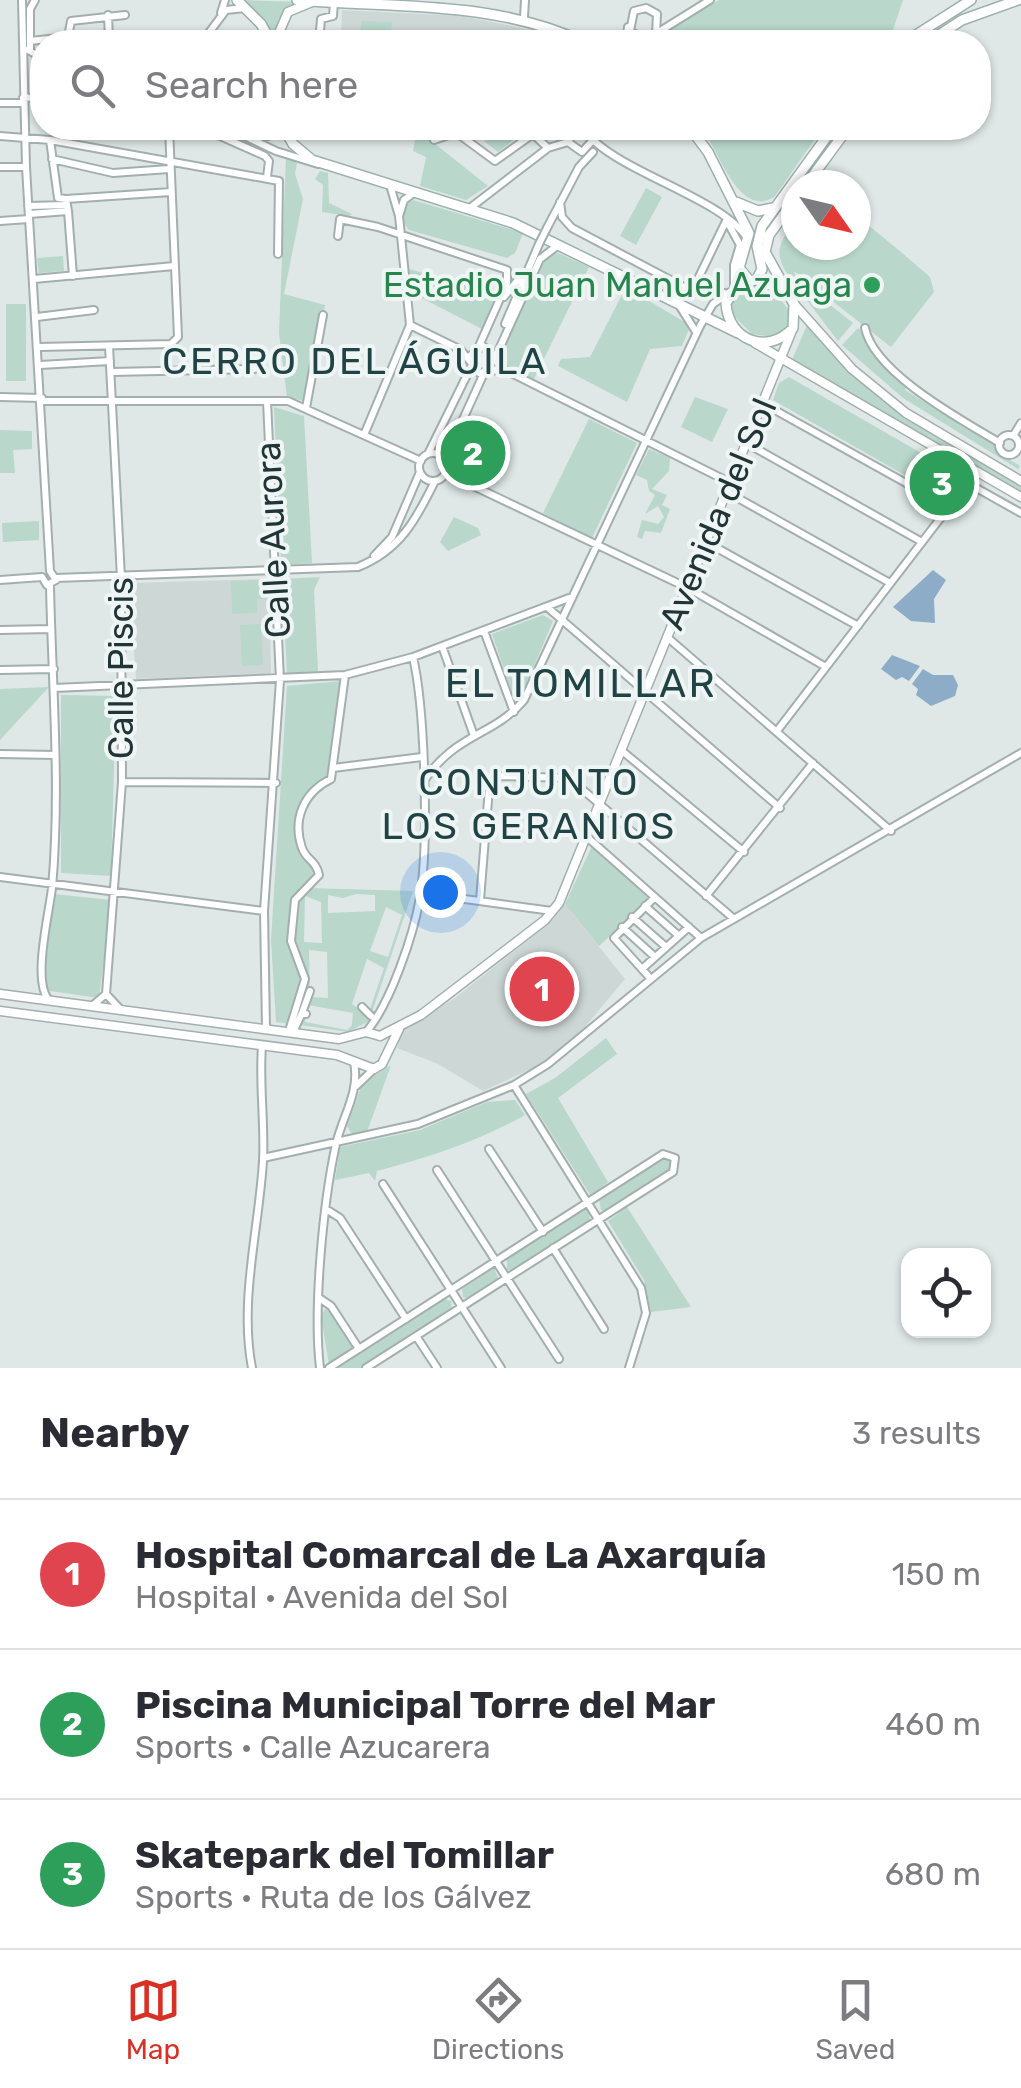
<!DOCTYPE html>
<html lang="en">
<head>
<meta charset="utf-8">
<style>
	:root { --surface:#fff; --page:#f7f7f7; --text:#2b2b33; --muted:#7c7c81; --line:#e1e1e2; --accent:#d93025 }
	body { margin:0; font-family:Rubik,sans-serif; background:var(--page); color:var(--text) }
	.controls { position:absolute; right:30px; bottom:30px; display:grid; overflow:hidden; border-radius:20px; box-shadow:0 2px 8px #0004 }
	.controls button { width:90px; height:90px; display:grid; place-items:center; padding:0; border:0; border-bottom:2px solid var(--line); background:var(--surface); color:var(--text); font:50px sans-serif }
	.compass { position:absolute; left:781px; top:170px; width:90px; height:90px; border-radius:50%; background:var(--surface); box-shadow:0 2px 8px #0004; rotate:124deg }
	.you { position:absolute; left:440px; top:892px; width:35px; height:35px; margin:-25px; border:8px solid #fff; border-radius:50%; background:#1a73e8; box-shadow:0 0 0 15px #1a73e833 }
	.badge { display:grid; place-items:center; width:65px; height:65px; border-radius:50%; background:var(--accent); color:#fff; font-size:32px; font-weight:700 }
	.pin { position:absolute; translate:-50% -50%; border:5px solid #fff; box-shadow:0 2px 10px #0006 }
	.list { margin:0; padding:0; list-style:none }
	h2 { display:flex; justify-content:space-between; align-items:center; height:130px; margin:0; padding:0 40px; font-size:42px }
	h2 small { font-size:32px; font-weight:400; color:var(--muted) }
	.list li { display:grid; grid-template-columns:65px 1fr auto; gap:30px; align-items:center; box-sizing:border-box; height:150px; padding:0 40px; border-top:2px solid var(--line) }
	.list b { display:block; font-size:38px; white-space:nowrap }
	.list p { margin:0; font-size:32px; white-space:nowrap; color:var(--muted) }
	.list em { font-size:32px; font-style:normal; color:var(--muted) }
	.icon { flex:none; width:55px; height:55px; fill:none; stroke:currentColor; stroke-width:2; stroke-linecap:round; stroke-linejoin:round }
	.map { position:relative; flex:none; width:1021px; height:1368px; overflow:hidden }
	.search { position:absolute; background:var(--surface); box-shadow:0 2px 8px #0004; left:30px; right:30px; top:30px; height:110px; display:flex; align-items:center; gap:25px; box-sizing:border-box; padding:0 35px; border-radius:40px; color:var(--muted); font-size:38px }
	.sheet { height:580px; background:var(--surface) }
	nav { display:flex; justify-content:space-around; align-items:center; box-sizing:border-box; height:140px; border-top:2px solid var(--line); background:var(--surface); font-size:28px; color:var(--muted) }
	nav a { display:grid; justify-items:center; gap:5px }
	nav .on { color:var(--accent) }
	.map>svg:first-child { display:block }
</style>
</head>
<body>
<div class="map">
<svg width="1021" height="1368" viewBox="0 0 1021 1368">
	<rect width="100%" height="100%" fill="#dfe8e7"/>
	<path fill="#cdd8d6" d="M342 10 462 16 537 31 556 42H341Z
		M269 579 271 673 136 679 129 583Z
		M565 904 625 979 574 1040 542 1064 483 1091 438 1064 397 1048 402 1030 455 998 553 920Z"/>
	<path fill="#b9d7cb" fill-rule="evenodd" d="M242 0 302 2 280 18 274 42Z
		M719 0H903L889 42H649Z
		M361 21 392 22 390 42H360Z
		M408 128H415L488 186 466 200 420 186 426 157 413 151 416 135Z
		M515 128 527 130 498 152 484 141Z
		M701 128H823L774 197C738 219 719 149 701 128Z
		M286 157 297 163 295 174 303 199 284 294 325 305 304 401 287 397 279 333Z
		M320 171 328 173 329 203 352 214 349 216 322 212 323 185 315 179Z
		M646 188 662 197 636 245 620 236Z
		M413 200 523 233 515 253 507 258 409 230 403 222V206Z
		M856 215C883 237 906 256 930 277L934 292 891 347 794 271 797 280 793 282C773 255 776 246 796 220V245H856Z
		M558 253 589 267 534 379 506 366 500 356 547 255Z
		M63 256 64 271 39 273 37 258Z
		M409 269 497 294 482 329 410 292Z
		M801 282 853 323 838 341 796 286Z
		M756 284 774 292 789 310 787 327 772 337 752 334 731 313 730 301 741 287Z
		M626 287 686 323 689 329 682 346 650 349 627 402 558 366 561 359 590 357Z
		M6 304H26V381H6Z
		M807 325C869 395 940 440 1021 486V491L792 360Z
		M858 328 907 386 905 390 994 444 1000 454 1020 466 1018 469 903 398 842 345Z
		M789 377 935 461 922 485 773 400 779 383Z
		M695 397 728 409 712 442 681 427Z
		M274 407 304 416 312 563 281 565Z
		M589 419 637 443 592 538 543 513Z
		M0 430 32 431V449L13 450 15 473H0Z
		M649 449 670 458 669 471 652 489 667 495 662 505 670 509 661 533 645 531 642 539 637 537 642 520 658 524 664 517 658 506 645 514 655 495 649 491 647 480 636 475Z
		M935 467 959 480 949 499 924 485Z
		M454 517 478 528 481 535 448 551 440 542Z
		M39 521V540L3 542 2 523Z
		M320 577 314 590 318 672 287 674 282 579Z
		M267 580 268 599H257V613L232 614 231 581Z
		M543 615 553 621 521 697 514 698 492 634Z
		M261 624 263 665 242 666 240 625Z
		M342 681 330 772C313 794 283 808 299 847 303 856 312 863 316 873L292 901 288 943 302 977 301 997 290 1024 276 1022 271 940 287 686Z
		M49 687 0 740V689Z
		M61 695 116 696 111 876 61 873Z
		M592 846 652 898 599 946 565 904Z
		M306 888 413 891 369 1021 348 1032 293 1024C299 1012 306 1000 307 987 308 949 277 933 306 888ZM356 894 375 895V911L328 913V895L343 898ZM305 896 321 902 322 943 304 942ZM386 907 402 915 388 957 370 951ZM309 950 327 952 328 998 310 997ZM367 959 384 968 370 1009 364 1008 368 1015 352 1004ZM308 1005 353 1013 352 1025 347 1030 305 1022Z
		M54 894 111 900 99 998 43 990Z
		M606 1038 617 1054 558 1098 608 1182 591 1196 526 1094 555 1078Z
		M391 1065 367 1132 352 1134 347 1126 362 1084Z
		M515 1100 525 1115C477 1142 430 1157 377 1171L375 1181 369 1173 335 1180 340 1147 420 1130 487 1102Z
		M664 1157H670L673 1168 606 1212 601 1210 599 1199Z
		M627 1207 691 1307 651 1312 644 1280 608 1221Z
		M584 1210H589L590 1221 512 1271 507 1270V1259Z
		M494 1268 499 1280 470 1299 463 1297 462 1289Z
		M445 1299 451 1301 452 1311 362 1368H338Z
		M325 1309 330 1310 354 1348 329 1365 321 1316Z"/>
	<path fill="#8cacc8" d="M933 570 946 580 934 599 935 623 911 621 893 607Z
		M892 655 920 666 909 681 902 677 896 680 881 669Z
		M923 669 933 675H953L958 685 955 696 931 706 916 695 918 689 912 684Z"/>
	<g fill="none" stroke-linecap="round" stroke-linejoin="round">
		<g stroke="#a3afae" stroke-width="10">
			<path id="minor" d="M22 0 26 167 50 571 56 580 47 585 42 577
				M221 13 225 0
				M108 15 109 39
				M524 17 525 0
				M656 34 657 14 646 8 634 11 630 31 644 39 649 38 710 0
				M68 37 76 42 138 36
				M30 41 68 37 71 21 125 15
				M202 42 226 10 245 8
				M319 42 321 19 333 16 334 2
				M626 42 628 27
				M28 50 42 58
				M30 51V9L35 0
				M23 98 42 97
				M0 103H24
				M202 128 265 156 269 161 267 177
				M228 128 276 151 318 164
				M450 128 434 135V140L470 128
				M576 128 568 142 582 152 593 140 585 128
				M457 133 495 161 533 134 548 148
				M0 136 50 140 279 181 278 254
				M256 138 268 136 275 128
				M50 140 58 198 66 199
				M593 140C630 175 723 200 747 238
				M52 159 113 173 169 169
				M0 167H26
				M390 185 399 216 404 200 415 192
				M560 202 562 217 572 228 695 293H724
				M28 206 66 205
				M470 208 548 148 568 142
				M68 211 73 276
				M29 214 68 211 66 199 171 192
				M0 221 29 219
				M728 223 740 245 734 265V288
				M547 228 579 167 593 152
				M338 236 340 219 378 227 507 270V283L479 346
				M34 279 174 266
				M686 288 696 283 726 221
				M504 297 521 276
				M679 305 696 332
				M37 317 94 310
				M505 324 539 244
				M410 325 461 350 479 373 502 369
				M865 328C874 373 962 420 1000 443
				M109 346 121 578 122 782 276 783
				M39 347 171 344 178 337 169 128
				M470 356 483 346 496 357
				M496 356 540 259 557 246
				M496 361 505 370 731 483
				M40 365 110 361
				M111 372 254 369
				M0 397 42 398
				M42 401H288L421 461
				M764 404 949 507
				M306 408 323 315
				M364 435 410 325 399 216
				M999 445a10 10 0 1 1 20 0a10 10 0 1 1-20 0Z
				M1013 436 1021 423
				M748 444 922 542
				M419 467a14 14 0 1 1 28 0a14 14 0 1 1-28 0Z
				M428 454 471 367
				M445 459 484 373
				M446 473 688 588 826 667
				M727 492 890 583
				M706 542 858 626
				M374 556 392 537 420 472
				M56 578 358 567C400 550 416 520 435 481
				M0 580 42 577
				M547 607 780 808
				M0 630 50 629
				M484 631 514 712
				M667 637 891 831
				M442 646 473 733
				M0 670 54 669
				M54 688 345 675 413 657 569 598
				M777 731 949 507 971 485 1021 513
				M621 750 744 852
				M0 754 55 755
				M333 768 422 757
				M422 784C454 733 493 737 524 700L700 326 713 304 730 292
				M587 837 701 938
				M0 877 264 911
				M421 893 552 911
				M706 896 813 763
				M480 900 489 788 500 776 569 778 733 918
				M645 906 679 936
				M632 917 666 947
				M622 927 655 957
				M643 968 689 927
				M650 978 614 938 655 897
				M106 994 122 782
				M49 1000C32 982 49 914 52 888 61 787 52 686 50 585
				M92 1006 106 994 120 1009
				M362 1007 371 1016
				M302 1013 310 991
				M266 1029 264 911 280 680 267 401
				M289 1031 305 979 291 941 295 900 319 875C316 860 306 860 302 848 292 819 304 792 331 779L345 675
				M293 1032 302 1013 306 1014
				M366 1032C390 1005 414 934 420 897 429 844 425 709 413 657
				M514 1085 641 1288 646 1313 629 1368
				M356 1086 374 1069
				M489 1149 543 1232
				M263 1158 418 1124 514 1085 548 1064 701 938 1021 753
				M437 1170 559 1359
				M383 1184 501 1368
				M329 1211 340 1218 406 1319
				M553 1248 604 1329
				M319 1298 331 1306 359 1349
				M416 1336 437 1368
				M252 1368C239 1301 259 1228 263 1161 265 1122 259 1085 262 1046
				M320 1368C313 1309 323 1203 336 1144 343 1115 360 1092 354 1062
				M329 1368 663 1154 675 1158 673 1172 366 1368"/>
		</g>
		<g stroke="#a3afae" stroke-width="11">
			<path id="tertiary" d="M275 42 288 12 312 2
				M794 304 852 369 906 413 1021 481
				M755 343 1021 497
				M0 994 339 1039 366 1032 380 1036
				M0 1011 337 1055 374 1069 382 1064 399 1029
				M380 1036 421 1015 545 920 559 903 793 328"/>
		</g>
		<g stroke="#9cb0ae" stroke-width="12">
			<path id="secondary" d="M237 0 261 24 271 42
				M297 0C394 8 494 0 583 42
				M905 42 971 0
				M928 42 962 20 1018 0
				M284 128 293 144 312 160 513 223 738 333
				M690 128 708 152 749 233 739 268 749 280
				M806 185 848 128
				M736 202 758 211 773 208
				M757 279 762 269 757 246 762 226 833 128
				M785 292 757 279 737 286 726 303C728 340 767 356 793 328L794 304 765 252 769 235 796 198"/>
		</g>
		<use href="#minor" stroke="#fff" stroke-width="6"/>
		<use href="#tertiary" stroke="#fff" stroke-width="8"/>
		<use href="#secondary" stroke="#fff" stroke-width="9"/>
		<g stroke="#a3afae" stroke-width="10" stroke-linecap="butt">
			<path id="minor-bridge" d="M539 244 547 228"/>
		</g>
		<use href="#minor-bridge" stroke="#fff" stroke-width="6"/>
	</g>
	<circle fill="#2e9e5b" stroke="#eef5f4" stroke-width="4" cx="872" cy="285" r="10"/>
	<g text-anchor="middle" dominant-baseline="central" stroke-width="8" stroke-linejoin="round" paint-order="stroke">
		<g font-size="35" fill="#27864d" stroke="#eef5f4" text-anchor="end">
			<text x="852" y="285">Estadio Juan Manuel Azuaga</text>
		</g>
		<g font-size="35" fill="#223536" stroke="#eef5f4">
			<text transform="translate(718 514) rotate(-67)">Avenida del Sol</text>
			<text transform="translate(273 540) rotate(-93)">Calle Aurora</text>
			<text transform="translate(121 668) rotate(-90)">Calle Piscis</text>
		</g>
		<g font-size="38" letter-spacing="2.5" fill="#204346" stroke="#eef5f4">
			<text x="355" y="361">CERRO DEL ÁGUILA</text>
			<text x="529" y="782">CONJUNTO<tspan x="529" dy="44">LOS GERANIOS</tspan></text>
		</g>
		<g font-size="40" letter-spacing="2.5" fill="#204346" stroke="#eef5f4">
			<text x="581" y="683">EL TOMILLAR</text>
		</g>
	</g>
</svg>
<div class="controls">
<button><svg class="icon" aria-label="locate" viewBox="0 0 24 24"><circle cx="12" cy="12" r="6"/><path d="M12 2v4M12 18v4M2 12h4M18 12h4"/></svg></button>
</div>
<svg class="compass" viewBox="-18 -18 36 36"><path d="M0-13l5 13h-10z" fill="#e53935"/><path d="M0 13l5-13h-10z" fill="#7c7c81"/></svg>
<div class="you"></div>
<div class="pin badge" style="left:542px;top:989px;background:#e0444e">1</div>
<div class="pin badge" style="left:473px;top:453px;background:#2e9e5b">2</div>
<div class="pin badge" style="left:942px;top:483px;background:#2e9e5b">3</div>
<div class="search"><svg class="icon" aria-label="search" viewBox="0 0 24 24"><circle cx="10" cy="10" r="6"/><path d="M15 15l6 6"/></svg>Search here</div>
</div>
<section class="sheet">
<h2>Nearby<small>3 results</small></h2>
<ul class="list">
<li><span class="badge" style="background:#e0444e">1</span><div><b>Hospital Comarcal de La Axarquía</b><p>Hospital · Avenida del Sol</p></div><em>150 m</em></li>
<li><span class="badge" style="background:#2e9e5b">2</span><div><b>Piscina Municipal Torre del Mar</b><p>Sports · Calle Azucarera</p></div><em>460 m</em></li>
<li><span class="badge" style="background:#2e9e5b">3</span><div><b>Skatepark del Tomillar</b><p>Sports · Ruta de los Gálvez</p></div><em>680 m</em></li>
</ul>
</section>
<nav>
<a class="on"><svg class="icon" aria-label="map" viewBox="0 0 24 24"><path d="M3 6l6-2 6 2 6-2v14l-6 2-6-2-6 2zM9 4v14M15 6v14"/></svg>Map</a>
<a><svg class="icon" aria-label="directions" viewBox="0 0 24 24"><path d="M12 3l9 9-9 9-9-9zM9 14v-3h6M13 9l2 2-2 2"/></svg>Directions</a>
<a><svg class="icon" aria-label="saved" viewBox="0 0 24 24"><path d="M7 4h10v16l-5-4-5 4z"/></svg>Saved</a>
</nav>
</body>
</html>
